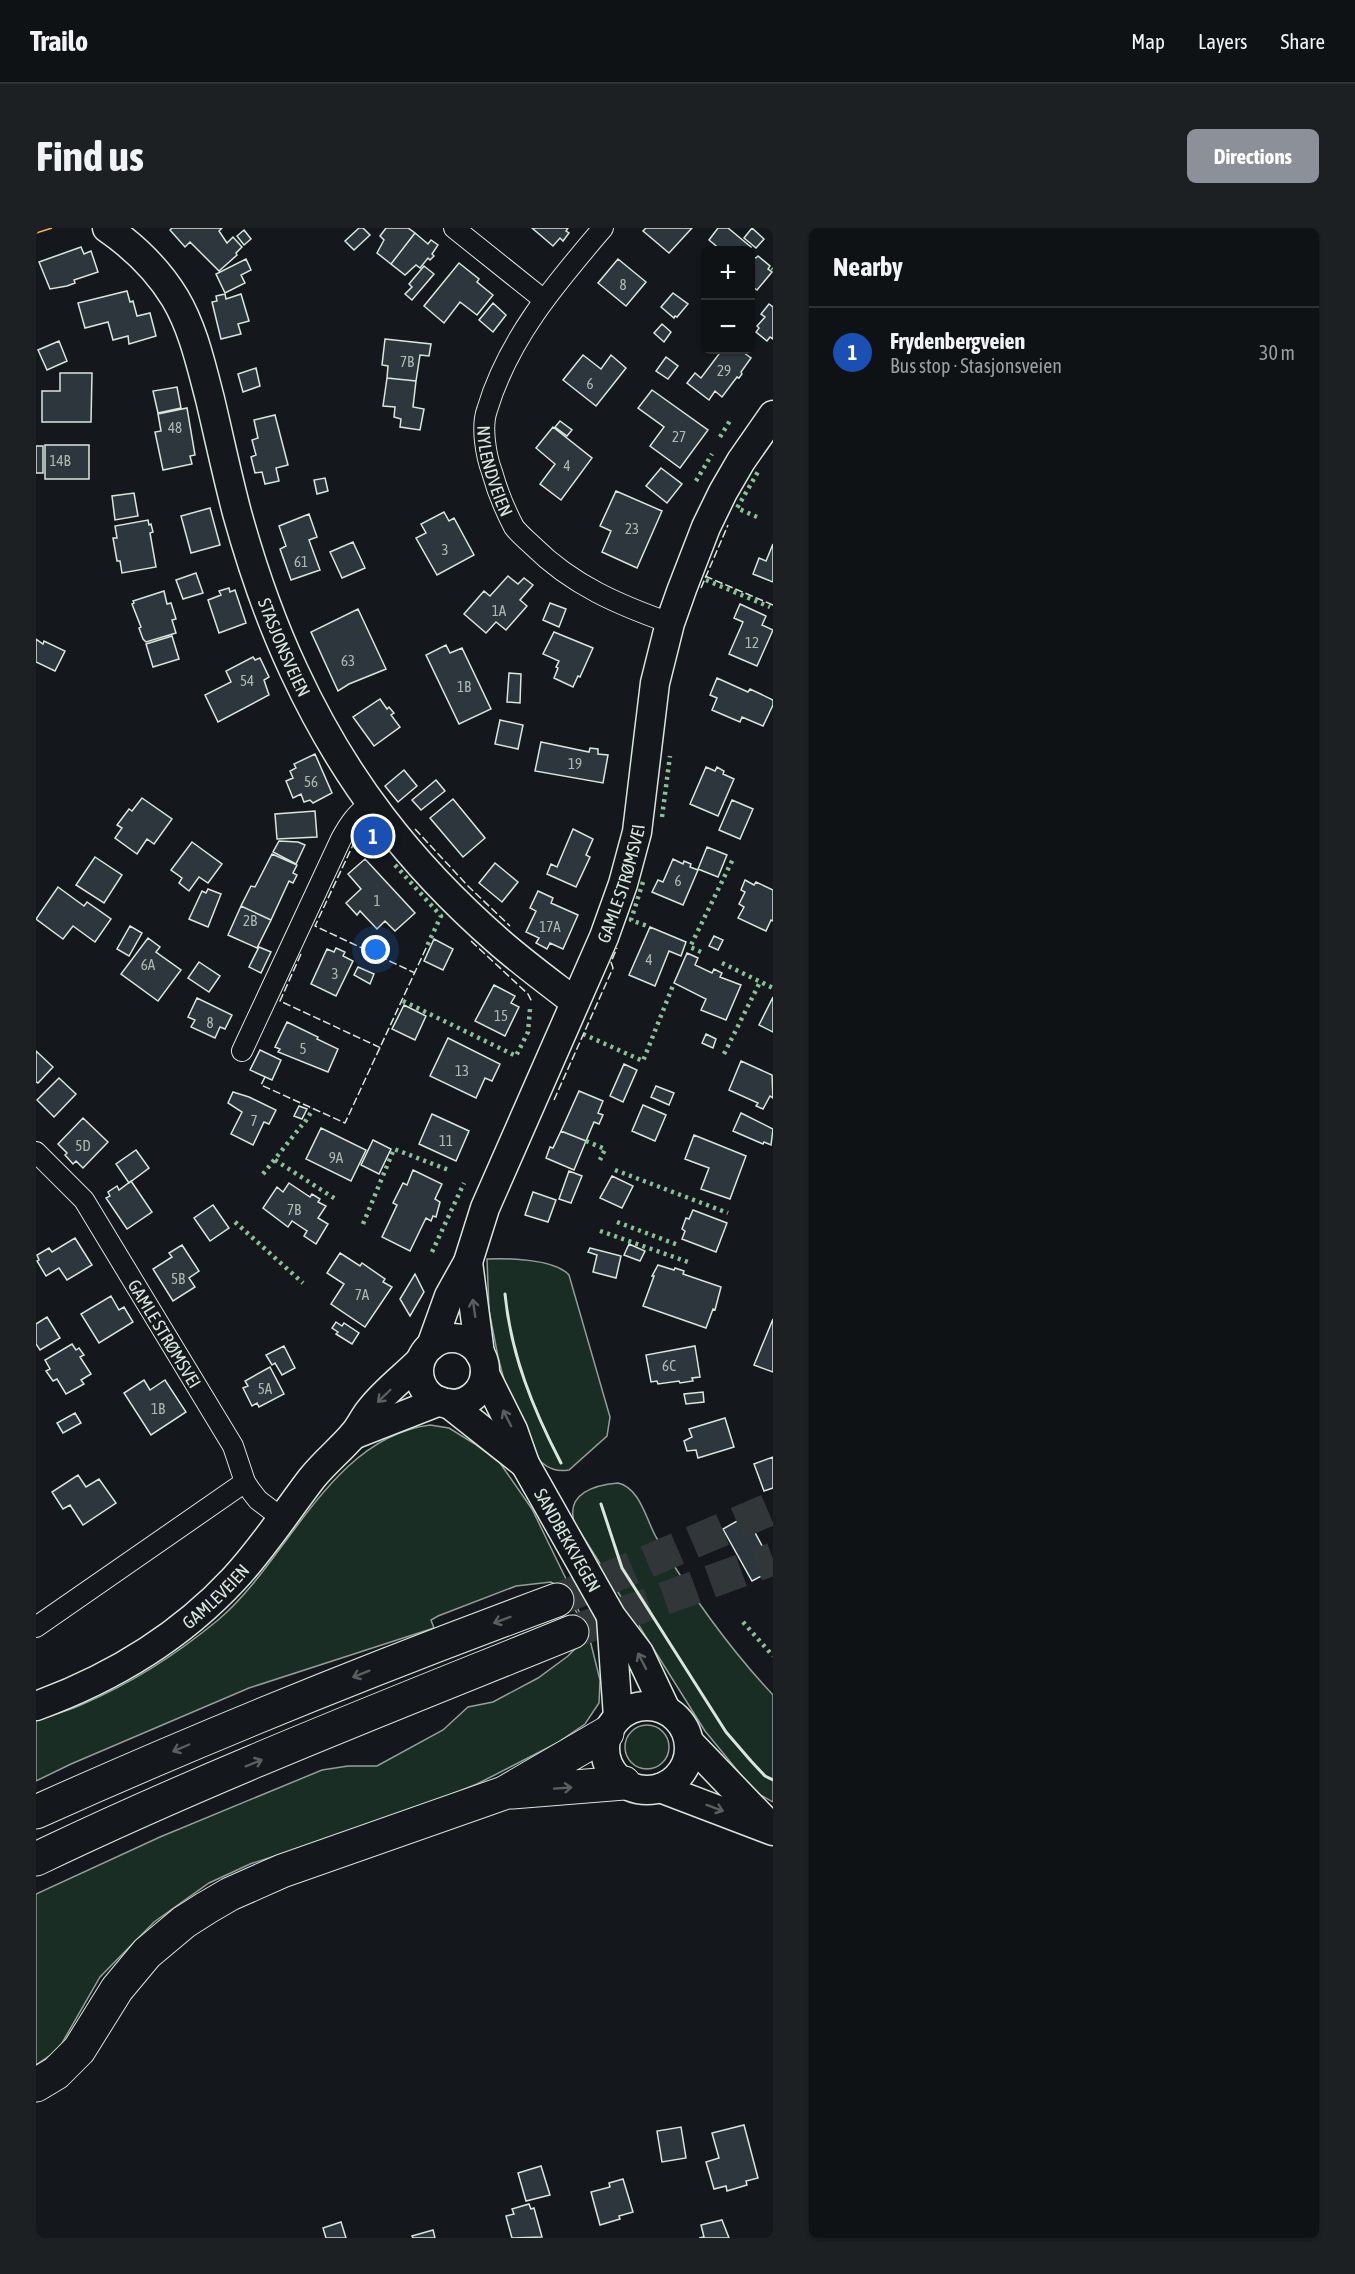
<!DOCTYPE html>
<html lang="en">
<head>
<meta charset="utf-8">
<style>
	:root { --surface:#0f1215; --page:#1d2022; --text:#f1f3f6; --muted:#9b9ea0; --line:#2f3234; --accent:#8c9099 }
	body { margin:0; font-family:"Asap Condensed",sans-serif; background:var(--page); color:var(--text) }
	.controls { position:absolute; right:18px; top:18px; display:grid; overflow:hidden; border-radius:9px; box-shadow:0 2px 4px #0004 }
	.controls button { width:54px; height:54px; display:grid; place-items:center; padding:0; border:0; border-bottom:2px solid var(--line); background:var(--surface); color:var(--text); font:30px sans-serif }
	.you { position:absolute; left:340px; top:722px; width:21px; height:21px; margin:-15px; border:4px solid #fff; border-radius:50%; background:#1a73e8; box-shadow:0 0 0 9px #1a73e833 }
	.badge { display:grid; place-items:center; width:39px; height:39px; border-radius:50%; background:var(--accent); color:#fff; font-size:20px; font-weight:700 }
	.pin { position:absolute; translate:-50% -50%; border:3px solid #fff; box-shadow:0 2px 6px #0006 }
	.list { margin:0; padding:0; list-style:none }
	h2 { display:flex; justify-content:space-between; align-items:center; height:78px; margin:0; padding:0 24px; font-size:26px }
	h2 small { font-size:20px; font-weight:400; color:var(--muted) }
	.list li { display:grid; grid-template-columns:39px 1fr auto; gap:18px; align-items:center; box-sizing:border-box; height:90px; padding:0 24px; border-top:2px solid var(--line) }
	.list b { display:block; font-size:22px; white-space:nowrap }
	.list p { margin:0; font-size:20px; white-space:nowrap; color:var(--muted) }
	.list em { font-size:20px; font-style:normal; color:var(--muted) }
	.map { position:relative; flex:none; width:737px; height:2010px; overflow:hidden; border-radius:9px }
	header { display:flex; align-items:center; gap:36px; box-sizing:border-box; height:84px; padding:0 30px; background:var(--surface); border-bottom:2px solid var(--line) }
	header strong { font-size:28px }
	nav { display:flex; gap:33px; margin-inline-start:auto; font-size:21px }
	.intro { display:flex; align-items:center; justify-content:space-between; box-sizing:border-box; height:144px; padding:0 36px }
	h1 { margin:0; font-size:42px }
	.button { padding:15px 27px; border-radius:9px; background:var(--accent); color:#fff; font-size:21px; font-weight:700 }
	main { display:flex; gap:36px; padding:0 36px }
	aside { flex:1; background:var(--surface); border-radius:9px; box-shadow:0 2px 4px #0004 }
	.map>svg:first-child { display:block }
</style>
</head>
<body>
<header>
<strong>Trailo</strong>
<nav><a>Map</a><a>Layers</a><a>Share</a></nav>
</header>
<div class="intro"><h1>Find us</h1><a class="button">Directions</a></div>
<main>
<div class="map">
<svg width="737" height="2010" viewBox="0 0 737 2010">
	<rect width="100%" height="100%" fill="#14181c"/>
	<path fill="#1a2d24" stroke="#939e99" stroke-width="1.5" d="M451 1031C472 1030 519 1031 533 1047L574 1189 571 1208 533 1242C521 1244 513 1241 504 1233L470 1159 462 1129 453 1082Z
		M394 1197 413 1200 439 1216 464 1235 496 1281 532 1355 554 1412 564 1452 563 1475 549 1496 521 1515 441 1556 363 1588 214 1636 173 1655 118 1694 64 1749 22 1822 0 1837V1666L124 1609 286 1542 312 1538H341L407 1502 432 1479 457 1474 502 1450 532 1428 544 1416 545 1393 529 1362 515 1354 480 1358 402 1388 395 1392 398 1400 213 1460 35 1536 0 1553V1492C16 1487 32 1483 47 1476 96 1455 141 1426 182 1392 252 1333 294 1210 394 1197Z
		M582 1255C604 1260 610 1291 620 1309 654 1365 692 1419 737 1467V1574L719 1564 669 1503 538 1294C530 1265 559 1257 582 1255Z
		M589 1519a22 22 0 1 1 44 0a22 22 0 1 1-44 0Z"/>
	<path fill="#2c363c" stroke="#d8e6dc" stroke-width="1.5" d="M136 0H186L183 3 191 15 197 9 206 19 200 25 201 27 183 43 154 14 149 19 134 2Z
		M323 0H327L334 7 318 22 309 13Z
		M350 0H372L379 5 355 36 341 25 348 12 344 8Z
		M496 0H532L530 3 533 5 527 13 524 10 517 18Z
		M610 0H656L633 25 607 3Z
		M682 0H692L715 19 712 22H685L673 12Z
		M716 0 728 11 720 20 708 10Z
		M208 2 215 11 208 17 201 8Z
		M379 5 392 16 395 12 402 17 396 26 398 28 394 32 392 30 384 40 380 37 369 47 355 36Z
		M45 19 48 26 55 23 62 44 38 52 39 55 31 58 14 61 3 34Z
		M714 28 720 30 722 28 734 38 732 41 736 44 721 62 714 57Z
		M210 31 215 42 205 47 209 55 189 65 180 46Z
		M582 31 610 54 590 78 562 55Z
		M423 35 443 51 441 54 457 67 441 87 424 74 408 95 388 78Z
		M388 38 398 46 376 72 369 66 376 59 373 56Z
		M91 63 94 74 97 73 101 88 114 85 120 108 93 116 92 108 77 112 72 94 49 100 42 75Z
		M637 65 652 76 641 89 639 88 638 90 625 79Z
		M189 66 190 71 205 66 213 93 202 96 205 106 185 111 176 74 181 73 180 68Z
		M457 75 470 87 457 104 443 92Z
		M733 76 737 79V111L734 109 731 113 720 104 723 100 721 98 729 89 725 86Z
		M626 96 635 104 628 114 618 105Z
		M349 111 395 116 393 128 384 127 380 153 351 150 352 138 346 137Z
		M23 113 31 133 11 142 2 122Z
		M686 122H704L715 130 705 144 706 146 703 150 701 149 686 169 679 163 673 172 651 155 659 145 665 150Z
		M547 127 565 141 575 127 590 140 560 178 527 152Z
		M630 129 642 138 632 151 620 143Z
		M220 140 224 158 207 164 202 146Z
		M24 145H56L55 194H6V163H24Z
		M351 150 380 153 377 179 388 181 384 202 364 199 365 191 358 189 359 179 347 178Z
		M141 159 145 180 122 185 117 163Z
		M616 162 672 202 644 240 614 218 628 199 602 180Z
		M151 180 159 227 154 228 156 236 127 242 119 204 125 203 122 186Z
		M239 187 252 237 240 240 243 253 229 256 226 244 219 245 215 229 220 227 216 212 222 210 218 192Z
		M524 193 536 202 531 208 519 199Z
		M517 199 556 230 525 272 504 256 519 236 500 220Z
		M9 217H53V251H9Z
		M0 218H7V245H0Z
		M625 240 646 256 631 275 610 258Z
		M289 250 292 263 281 266 278 252Z
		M580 263 626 283 601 340 566 324 575 303 564 298Z
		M98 265 102 288 79 292 76 268Z
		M174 280 184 317 155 325 145 288Z
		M408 284 413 293 418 290 438 327 401 347 380 310 390 305 385 296Z
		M273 286 281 309 273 312 284 342 255 352 244 321 250 318 243 298Z
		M112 292 113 297 115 296 117 304 114 305 120 339 86 345 84 333H81L77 310H81L79 298Z
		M317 314 329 340 306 350 294 324Z
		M737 316V354L717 346 723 330 730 333Z
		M160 345 167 365 147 371 140 352Z
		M472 348 482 356 488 350 497 357 484 372 491 378 470 402 460 394 450 405 428 386 448 363 454 368Z
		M193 360 194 364 199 362 210 395 183 405 172 372 185 367 183 363Z
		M128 363 131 376 135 375 140 391 136 392 140 405 110 414 107 411 103 400 105 399 96 376 98 375 97 373Z
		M514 375 530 381 523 399 507 392Z
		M704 376 730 388 726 397 737 402 721 438 693 426 707 394 698 390Z
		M322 381 350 441 313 456 302 463 275 404Z
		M518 404 557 420 544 449 542 448 537 459 518 450 522 440 520 439 523 433 507 426Z
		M136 408 143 431 117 439 110 416Z
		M0 411 7 416 8 413 29 423 19 443 0 434Z
		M410 417 414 425 426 420 455 481 423 496 390 427Z
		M217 429 219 432 224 430 233 449 228 452 233 467 182 494 169 467 195 454 190 443Z
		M473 445 485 446 484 475 471 474Z
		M681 450 712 464 714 461 737 472V477L727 498 706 489 704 494 676 482 681 470 674 467Z
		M344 471 351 481 353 479 358 485 355 487 364 499 338 518 317 489Z
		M464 492 487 497 482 521 459 516Z
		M505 514 553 524 554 520 562 521V526L572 527 567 555 499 543Z
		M279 526 296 565 277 575 274 572 268 574 265 566 257 570 250 553 257 550 254 543 260 540 258 536Z
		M670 539 679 543 681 539 688 543 687 546 698 551 682 588 654 576Z
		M368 542 381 558 362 574 349 558Z
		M400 552 409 563 385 582 376 572Z
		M106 570 136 591 118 616 111 611 101 626 79 610 86 600 81 597 93 581 96 583Z
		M417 571 449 610 427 629 394 590Z
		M696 572 717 581 704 611 683 602Z
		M279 583 281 609 241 611 239 586Z
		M537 601 557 611 550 627 554 629 540 659 511 646 515 636 521 639Z
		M243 613 262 614 269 617 260 636 237 624Z
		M156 614 186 636 172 655 163 649 153 663 143 655 146 650 135 642Z
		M671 619 691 627 682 649 662 641Z
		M236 626 261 637 257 645 261 647 257 655 253 653 235 692 205 678 215 658 219 659Z
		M59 629 86 647 68 675 40 657Z
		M329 631 379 685 359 703 349 693 341 701 324 683 321 687 310 675 325 661 312 646Z
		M637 631 647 636 648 633 655 636 654 639 662 642 647 677 616 664 622 652 627 654Z
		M459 635 482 654 466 674 443 655Z
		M709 652 718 657 720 654 737 662V693L735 692 730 703 702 690 708 679 703 676 709 664 705 662Z
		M22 659 48 678 51 674 75 691 59 714 37 698 27 711 0 691Z
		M172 661 185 666 172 699 153 691 166 663 170 665Z
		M502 663 517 670 515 675 542 687 527 721 514 715 511 721 500 715 503 710 490 704 500 683 494 680Z
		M205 678 235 692 221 720 192 707Z
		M94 698 106 705 93 728 81 721Z
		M614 699 650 714 645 728 633 723 619 758 593 747Z
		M678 708 687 712 682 722 673 718Z
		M112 710 124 719 120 724 145 742 122 773 85 746Z
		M398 711 417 721 407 742 388 733Z
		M223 719 235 724 225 745 213 739Z
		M300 720 309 724 307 728 317 733 300 768 275 756 291 721 298 724Z
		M651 725 662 730 659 737 676 745 678 741 686 745 684 749 705 757 690 792 665 782 670 771 638 755Z
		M163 734 184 748 173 764 152 750Z
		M322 739 338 746 334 756 318 747Z
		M458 757 479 768 475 775 483 779 469 808 439 793Z
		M737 769V804L723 797Z
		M161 770 196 787 189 801 184 799 179 810 155 799 159 792 152 789Z
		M368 777 390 788 379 812 356 801Z
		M251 794 282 809 281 811 302 821 292 844 242 824 244 821 239 819Z
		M670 806 680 811 677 820 666 815Z
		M412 810 464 836 456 853 449 850 440 870 394 848Z
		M224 822 245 832 236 852 214 842Z
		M0 823 17 839 2 855 0 854Z
		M705 833 736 847 737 870 734 868 727 881 720 878 722 875 693 862Z
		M588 836 601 842 587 874 574 868Z
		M23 850 40 866 18 889 1 872Z
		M620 858 638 865 633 877 615 869Z
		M543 863 567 873 562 885 567 887 563 896 558 894 550 913 525 903Z
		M197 864 213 869 240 882 233 896 228 894 217 917 195 906 206 884 192 875Z
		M607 877 630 887 619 913 596 903Z
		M263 878 271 881 266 891 258 888Z
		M705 885 737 901 735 917 728 914 727 916 697 903Z
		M396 886 433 903 420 933 383 916Z
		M47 890 72 914 47 940 40 933 37 936 29 927 31 925 22 916Z
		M285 900 330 922 315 953 270 931Z
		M525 903 550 913 538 942 510 930 514 919 517 920Z
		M658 907 710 928 694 971 665 961 673 940 649 931Z
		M337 912 355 921 343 946 325 937Z
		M100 922 113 940 93 955 80 936Z
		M377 942 406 956 399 971 404 974 400 989 397 988 395 993 390 990 374 1023 346 1009 361 977 357 975 367 955 371 957Z
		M533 943 546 948 535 975 523 971Z
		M576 948 597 958 586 980 564 970Z
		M95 953 116 984 91 1001 70 970 74 968 72 964 81 958 83 962Z
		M253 955 274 969 276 966 284 971 282 974 290 978 282 990 292 996 280 1016 268 1008 271 1003 256 993 252 999 227 980 241 959 247 964Z
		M497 964 520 972 512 994 489 987Z
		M177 977 193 1000 174 1013 158 990Z
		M657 982 691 995 680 1024 646 1011 649 1003 646 1001 650 990 653 991Z
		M39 1010 56 1037 31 1052 23 1040 10 1048 1 1033 3 1032 1 1027 13 1020 16 1024Z
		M593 1016 609 1023 604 1033 588 1027Z
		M146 1017 163 1043 153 1050 159 1059 137 1073 117 1041 136 1029 133 1025Z
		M554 1020 585 1028 580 1050 557 1044 561 1027 552 1024Z
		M304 1025 324 1038 326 1035 349 1051 347 1054 356 1059 329 1099 295 1076 308 1056 291 1045Z
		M622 1037 638 1042 639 1040 648 1043 647 1046 685 1059 679 1082 677 1081 670 1100 607 1078 618 1048H616Z
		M379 1046 388 1064 374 1088 364 1071Z
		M75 1068 83 1082 88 1079 97 1094 63 1115 45 1086Z
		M11 1089 24 1110 4 1122 0 1116V1096Z
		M737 1091V1144L718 1137Z
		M300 1094 306 1098 308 1095 323 1105 316 1116 300 1106 302 1104 296 1100Z
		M36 1116 40 1122 43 1120 48 1127 44 1129 55 1146 45 1152 48 1156 30 1166 21 1151 17 1153 10 1143 14 1141 9 1132Z
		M248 1118 259 1140 246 1147 239 1135 236 1137 230 1127Z
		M659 1118 664 1149 656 1150 657 1153 644 1155 643 1153 622 1156 621 1153 615 1154 610 1127Z
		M234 1139 248 1166 223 1179 221 1175 216 1178 207 1160 212 1158 209 1153Z
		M108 1152 114 1162 129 1152 150 1184 115 1207 88 1165Z
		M667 1164 668 1174 650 1176 648 1166Z
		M39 1185 45 1195 27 1205 21 1195Z
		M689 1190 698 1219 662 1230 660 1222 651 1223 648 1213 656 1209 653 1201Z
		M737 1229V1260L728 1263 718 1236Z
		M42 1247 50 1259 63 1251 80 1275 47 1297 34 1277 27 1281 16 1264Z
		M710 1288 737 1338V1342L716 1353 687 1301Z
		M708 1897 722 1950 710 1953 711 1957 691 1963 690 1958 678 1961 670 1934 683 1930 676 1905Z
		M645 1899 650 1930 626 1934 621 1903Z
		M505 1938 514 1967 490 1973 482 1945Z
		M587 1951 597 1984 583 1988 584 1991 564 1997 555 1964 574 1959 573 1955Z
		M493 1976 495 1981 498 1980 506 2009 476 2010 470 1988 478 1986 476 1981Z
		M686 1992 693 2010H663L668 2009 665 1997Z
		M305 1994 310 2010H290L287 2000Z
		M397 2002 399 2010H377L376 2008Z"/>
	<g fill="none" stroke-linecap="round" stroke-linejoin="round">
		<path stroke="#313739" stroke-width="33" stroke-dasharray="33 16" stroke-linecap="butt" d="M521 1372 737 1280
			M536 1404 737 1331"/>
		<g stroke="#d8e6dc" stroke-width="22">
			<g id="street">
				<path d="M418 0 508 72"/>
				<path id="s1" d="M567 0C520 55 472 111 451 182 445 199 450 228 456 244 461 262 469 282 478 299 483 306 491 312 497 318 536 357 583 377 634 395"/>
				<path d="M206 823 305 611C313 596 320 586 334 576"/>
				<path id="s2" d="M0 924 48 972 197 1218 209 1254 215 1263 222 1272 247 1291"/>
				<path d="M0 1399 209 1254"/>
			</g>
		</g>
		<g stroke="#d8e6dc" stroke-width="31">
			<g id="secondary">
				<path id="s3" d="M71 0C97 18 122 42 139 70 157 100 165 137 174 171 183 209 191 247 201 285 216 339 234 392 258 443 308 551 373 635 462 713 487 735 513 754 539 774"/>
				<path d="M432 1034 444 1126"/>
				<circle cx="416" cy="1143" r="33"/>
				<path id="s4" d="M395 1118 413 1068 432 1034 449 980 568 709 587 656 601 604 619 455 634 395 646 361 670 299 687 264 705 233 737 187"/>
				<path id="s5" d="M449 1146 477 1202 489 1236 575 1388 603 1425 630 1482"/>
				<path d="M412 1175 489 1236"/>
				<path d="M317 1207 404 1173"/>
				<path d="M575 1389 582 1489"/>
				<circle cx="611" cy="1520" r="42"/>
				<path id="s6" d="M0 1478C74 1451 144 1409 198 1351 227 1320 250 1284 276 1250 289 1234 304 1222 317 1207 324 1199 328 1189 335 1181 349 1163 368 1149 384 1133"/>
				<path d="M653 1514 733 1597"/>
				<path d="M624 1560 737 1603"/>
			</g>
		</g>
		<g stroke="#d8e6dc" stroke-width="35">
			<path id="highway" d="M476 1564 588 1555
				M0 1584C171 1507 345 1437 521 1372
				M0 1631C175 1547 356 1477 536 1404
				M0 1857 20 1845 43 1822 81 1761 111 1725 148 1694 170 1680 194 1666 246 1643 468 1565 571 1505"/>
		</g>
		<use href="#street" stroke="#14181c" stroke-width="20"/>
		<use href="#secondary" stroke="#14181c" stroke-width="28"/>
		<use href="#highway" stroke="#14181c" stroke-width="33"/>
		<path stroke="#8ac095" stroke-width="4.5" stroke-dasharray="3 4.5" stroke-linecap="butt" d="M736 40 737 41
			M684 209 695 191
			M660 253 676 226
			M721 289 701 280 723 242
			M670 352 734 379
			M626 589 634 528
			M359 637 405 688 391 718
			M607 654 595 692 614 699
			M665 724 654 719 697 631
			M686 735 737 760
			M367 773 480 828 492 804 494 781
			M547 806 607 833 638 755
			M688 826 724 754
			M269 894 277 881
			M550 913 569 921 564 932
			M239 932 301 972
			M579 942 692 985
			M227 946 266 897
			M199 994 267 1055
			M581 994 642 1017
			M327 996 358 921 415 943
			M564 1003 655 1035
			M396 1024 428 955
			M707 1394 737 1428"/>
		<path stroke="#d8e6dc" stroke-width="1.5" stroke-dasharray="8 3" stroke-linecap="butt" d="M669 348 737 377
			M665 360 692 297
			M379 601 432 658 474 698
			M340 614C333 607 324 609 317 617L279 698 379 745
			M435 713 492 766 496 774
			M265 726 244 773 345 820
			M229 849 225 857 309 895 391 718
			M518 872 577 740 575 734 581 720"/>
		<path stroke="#d8e6dc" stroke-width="3" d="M469 1066C475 1127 497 1181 525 1235
			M565 1276 586 1340 690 1504 715 1533 729 1548 737 1552"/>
		<path stroke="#ffb74d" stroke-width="1.5" stroke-dasharray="21 4.5 3 4.5" stroke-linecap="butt" d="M0 5 16 0"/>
	</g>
	<defs><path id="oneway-shaft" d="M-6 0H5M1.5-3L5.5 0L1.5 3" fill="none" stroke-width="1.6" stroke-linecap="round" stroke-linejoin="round" transform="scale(1.5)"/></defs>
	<g stroke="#59605f">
		<use href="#oneway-shaft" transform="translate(438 1080) rotate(-98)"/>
		<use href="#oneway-shaft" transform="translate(348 1168) rotate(136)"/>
		<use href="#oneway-shaft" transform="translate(471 1190) rotate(-117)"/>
		<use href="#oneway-shaft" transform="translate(466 1392) rotate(160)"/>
		<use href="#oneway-shaft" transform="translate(606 1433) rotate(-117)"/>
		<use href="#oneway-shaft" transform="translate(325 1446) rotate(158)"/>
		<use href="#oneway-shaft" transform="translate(145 1520) rotate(157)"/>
		<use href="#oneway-shaft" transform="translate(218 1535) rotate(-22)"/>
		<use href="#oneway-shaft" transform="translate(527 1560) rotate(-4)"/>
		<use href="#oneway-shaft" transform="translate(679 1580) rotate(20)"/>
	</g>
	<g text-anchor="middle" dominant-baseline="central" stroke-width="4.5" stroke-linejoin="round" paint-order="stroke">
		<g font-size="15" fill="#adbab4">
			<text x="587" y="56">8</text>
			<text x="371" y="133">7B</text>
			<text x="688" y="142">29</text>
			<text x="554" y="155">6</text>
			<text x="139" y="199">48</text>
			<text x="643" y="208">27</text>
			<text x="24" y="232">14B</text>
			<text x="531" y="237">4</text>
			<text x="596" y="300">23</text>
			<text x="409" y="321">3</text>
			<text x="265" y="333">61</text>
			<text x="463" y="382">1A</text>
			<text x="716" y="414">12</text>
			<text x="312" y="432">63</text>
			<text x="211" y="452">54</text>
			<text x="428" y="458">1B</text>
			<text x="539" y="535">19</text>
			<text x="275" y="553">56</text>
			<text x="642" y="652">6</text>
			<text x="341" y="672">1</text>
			<text x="214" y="692">2B</text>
			<text x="514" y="698">17A</text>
			<text x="613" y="731">4</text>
			<text x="112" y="736">6A</text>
			<text x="299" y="745">3</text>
			<text x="465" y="787">15</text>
			<text x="174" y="794">8</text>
			<text x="267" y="820">5</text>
			<text x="426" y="842">13</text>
			<text x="218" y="892">7</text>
			<text x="410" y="912">11</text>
			<text x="47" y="917">5D</text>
			<text x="300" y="929">9A</text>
			<text x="258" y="981">7B</text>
			<text x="142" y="1050">5B</text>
			<text x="326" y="1066">7A</text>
			<text x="633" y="1137">6C</text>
			<text x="229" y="1160">5A</text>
			<text x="122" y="1180">1B</text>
		</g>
		<g font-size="18" fill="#d8e6dc" stroke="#14181c">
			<text stroke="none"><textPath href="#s1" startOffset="280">NYLENDVEIEN</textPath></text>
			<text stroke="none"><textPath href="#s3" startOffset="465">STASJONSVEIEN</textPath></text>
			<text stroke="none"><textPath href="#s4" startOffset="501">GAMLE STRØMSVEI</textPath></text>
			<text stroke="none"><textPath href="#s2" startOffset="224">GAMLE STRØMSVEI</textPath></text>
			<text stroke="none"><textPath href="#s5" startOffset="186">SANDBEKKVEGEN</textPath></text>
			<text stroke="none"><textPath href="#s6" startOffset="212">GAMLEVEIEN</textPath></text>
		</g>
	</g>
</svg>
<div class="controls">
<button>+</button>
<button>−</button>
</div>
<div class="you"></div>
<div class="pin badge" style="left:337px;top:608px;background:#1a4fb4">1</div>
</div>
<aside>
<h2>Nearby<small></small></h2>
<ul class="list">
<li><span class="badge" style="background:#1a4fb4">1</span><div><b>Frydenbergveien</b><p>Bus stop · Stasjonsveien</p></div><em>30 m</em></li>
</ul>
</aside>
</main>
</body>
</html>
